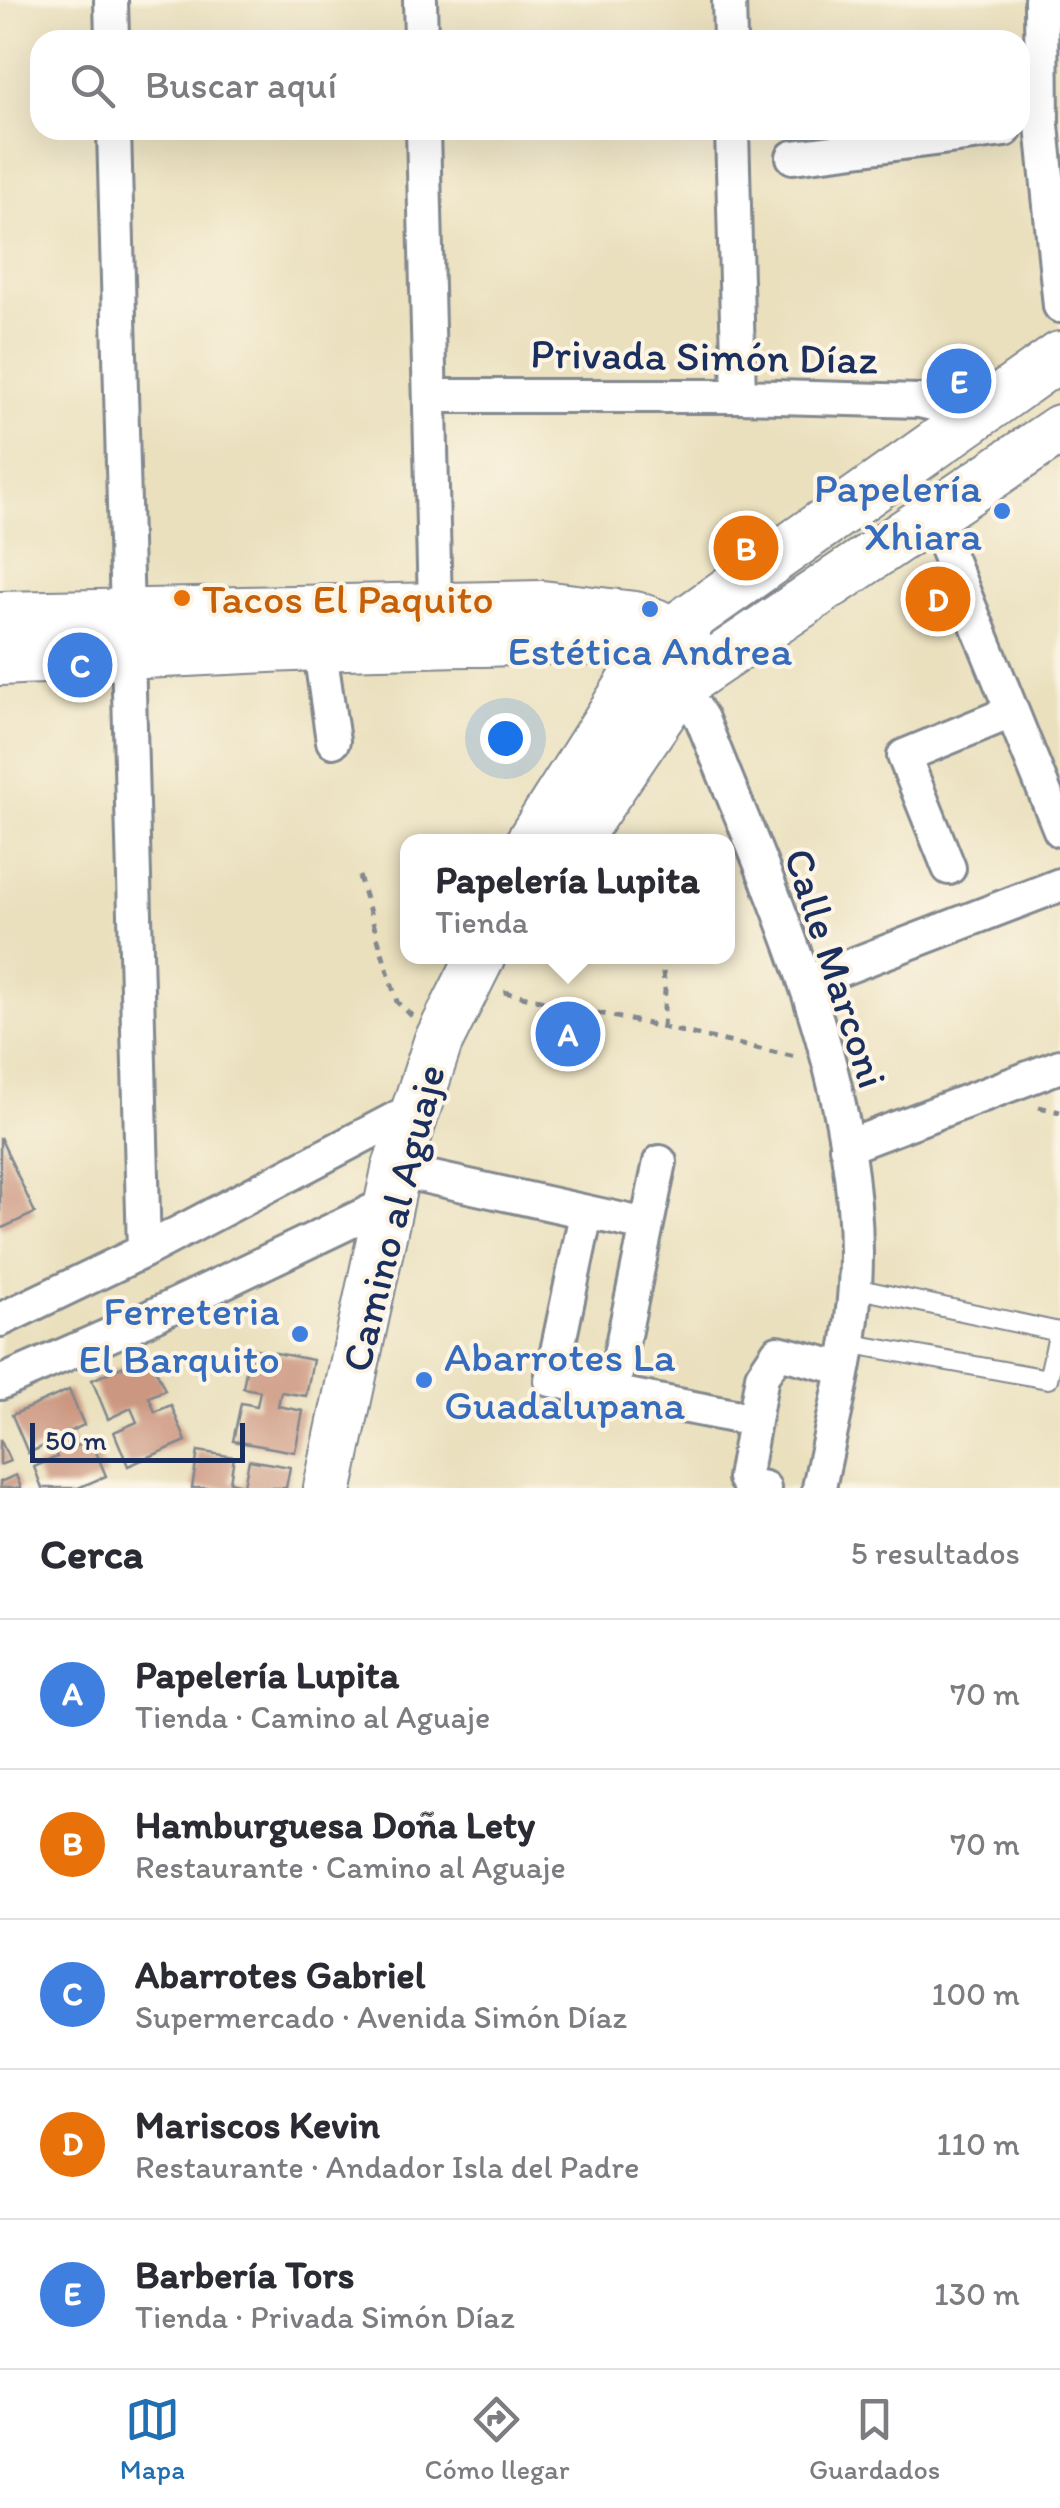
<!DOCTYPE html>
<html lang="es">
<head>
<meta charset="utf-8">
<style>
	:root { --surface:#fff; --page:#f2f2f3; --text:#2b2b33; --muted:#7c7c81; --line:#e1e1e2; --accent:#1f6fb2 }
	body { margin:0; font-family:Itim,sans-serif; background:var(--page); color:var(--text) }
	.scale { position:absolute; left:30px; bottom:25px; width:215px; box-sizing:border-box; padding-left:10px; border:5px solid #1b2f5e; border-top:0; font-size:28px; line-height:35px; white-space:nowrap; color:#1b2f5e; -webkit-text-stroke:8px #fcf5e5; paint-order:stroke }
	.you { position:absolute; left:505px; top:738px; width:35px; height:35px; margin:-25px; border:8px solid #fff; border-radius:50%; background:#1a73e8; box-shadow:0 0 0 15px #1a73e833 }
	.badge { display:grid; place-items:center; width:65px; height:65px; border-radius:50%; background:var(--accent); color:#fff; font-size:32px; font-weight:700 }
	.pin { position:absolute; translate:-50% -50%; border:5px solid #fff; box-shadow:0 2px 10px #0006 }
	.popup { position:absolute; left:400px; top:834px; width:335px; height:130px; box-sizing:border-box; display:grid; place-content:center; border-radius:20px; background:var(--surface); filter:drop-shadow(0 2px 8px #0005); font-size:32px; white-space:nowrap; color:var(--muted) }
	.popup b { font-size:38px; color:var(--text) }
	.popup::after { content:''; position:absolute; left:50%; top:100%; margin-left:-20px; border:20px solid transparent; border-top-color:var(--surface) }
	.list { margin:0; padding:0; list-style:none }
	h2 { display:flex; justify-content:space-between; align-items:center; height:130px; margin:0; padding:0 40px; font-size:42px }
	h2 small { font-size:32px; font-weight:400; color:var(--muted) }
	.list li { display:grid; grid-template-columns:65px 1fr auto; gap:30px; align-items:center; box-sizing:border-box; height:150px; padding:0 40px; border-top:2px solid var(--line) }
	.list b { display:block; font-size:38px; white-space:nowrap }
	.list p { margin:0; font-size:32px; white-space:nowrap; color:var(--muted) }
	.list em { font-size:32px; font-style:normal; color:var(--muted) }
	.icon { flex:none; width:55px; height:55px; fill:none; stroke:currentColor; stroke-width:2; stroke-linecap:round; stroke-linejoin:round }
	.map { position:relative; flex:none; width:1060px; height:1488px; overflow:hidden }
	.search { position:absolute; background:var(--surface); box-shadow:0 10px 40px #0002; left:30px; right:30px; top:30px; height:110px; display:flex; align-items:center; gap:25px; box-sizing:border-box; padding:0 35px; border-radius:30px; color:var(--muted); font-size:38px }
	.sheet { height:880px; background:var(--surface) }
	nav { display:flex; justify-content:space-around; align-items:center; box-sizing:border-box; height:140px; border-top:2px solid var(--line); background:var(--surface); font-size:28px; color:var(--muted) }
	nav a { display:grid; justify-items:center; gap:5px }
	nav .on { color:var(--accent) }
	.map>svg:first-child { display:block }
</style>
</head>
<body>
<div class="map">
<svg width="1060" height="1488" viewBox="0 0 1060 1488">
	<rect width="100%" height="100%" fill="#fcf5e5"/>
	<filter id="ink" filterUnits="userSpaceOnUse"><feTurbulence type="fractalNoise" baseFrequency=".01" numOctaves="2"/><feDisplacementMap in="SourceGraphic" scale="20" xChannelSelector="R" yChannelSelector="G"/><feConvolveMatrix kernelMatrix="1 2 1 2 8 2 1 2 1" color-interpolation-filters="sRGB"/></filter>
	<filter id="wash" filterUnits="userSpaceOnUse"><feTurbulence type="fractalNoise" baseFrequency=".0048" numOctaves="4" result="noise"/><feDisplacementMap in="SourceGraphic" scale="40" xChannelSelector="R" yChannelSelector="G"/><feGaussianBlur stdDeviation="2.25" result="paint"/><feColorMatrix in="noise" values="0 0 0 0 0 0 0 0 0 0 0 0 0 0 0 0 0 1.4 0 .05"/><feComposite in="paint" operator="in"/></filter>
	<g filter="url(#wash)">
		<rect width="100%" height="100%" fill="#eae0be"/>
		<g id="blocks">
			<path fill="#cc9781" d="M0 1137 35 1213 0 1229Z
				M250 1348 313 1360 306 1396 281 1392 278 1406 303 1411 295 1452 233 1441 241 1403 257 1406 260 1391 243 1388Z
				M149 1355 165 1390 149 1397 155 1412 171 1405 186 1441 128 1466 114 1432 137 1422 131 1408 108 1419 92 1380Z
				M69 1390 84 1425 69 1432 75 1447 91 1440 106 1476 78 1488H42L34 1467 57 1457 51 1443 28 1453 12 1415Z
				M0 1439 10 1461 0 1465Z
				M198 1451 234 1457 230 1482 244 1485 249 1460 290 1467 286 1488H192Z
				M16 1475 21 1488H0V1482Z"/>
		</g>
	</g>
	<g filter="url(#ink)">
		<use href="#blocks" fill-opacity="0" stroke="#82888e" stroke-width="2.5"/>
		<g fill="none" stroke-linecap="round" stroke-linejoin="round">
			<g stroke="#82888e" stroke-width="22">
				<path id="lane" d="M847 1343 1048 1379 1059 1332 855 1288"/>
			</g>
			<g stroke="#82888e" stroke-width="38">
				<path id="street" d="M111 0 112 40
					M420 0 421 40
					M729 0 730 40
					M1041 0 1042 125 1060 306
					M114 130 144 1251
					M423 130 435 606
					M732 130 739 396
					M793 157 1005 130
					M430 396H739L919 401 976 414
					M933 516 1060 830
					M319 644 333 741
					M681 685 702 719C772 896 867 1091 855 1286 851 1354 832 1422 819 1488
					M949 868 904 756 1011 712
					M805 983 1060 885
					M846 1147 1060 1066
					M396 1170 646 1225
					M586 1214 551 1380 754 1420
					M0 1320 144 1251 414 1109
					M0 1383 142 1321 389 1203
					M612 1393 660 1162
					M764 1488 749 1485 744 1478 762 1376 778 1352 842 1368"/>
			</g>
			<g stroke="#82888e" stroke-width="52">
				<path id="secondary" d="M0 616 542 605 635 616 655 623 672 631 706 666
					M0 661C157 654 314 644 471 642 523 642 596 633 645 651
					M530 842 650 653 672 631 1060 356
					M574 842 681 685 1060 429
					M328 1488 396 1170 438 1042 481 956"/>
			</g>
			<path stroke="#82888e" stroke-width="5" stroke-dasharray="8 8" stroke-linecap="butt" d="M359 876 397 1002 412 1016
				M661 956 665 989 663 1029
				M504 992 796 1057
				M1039 1107 1060 1112"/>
			<use href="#lane" stroke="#fff" stroke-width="18"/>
			<use href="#street" stroke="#fff" stroke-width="32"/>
			<use href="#secondary" stroke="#fff" stroke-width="48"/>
		</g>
	</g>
	<g fill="#3f7fe0" stroke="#fcf5e5" stroke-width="4">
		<circle cx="1002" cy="511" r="10"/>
		<circle cx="650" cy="609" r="10"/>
		<circle cx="300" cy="1334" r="10"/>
		<circle cx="424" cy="1380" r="10"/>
	</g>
	<circle fill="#e8710a" stroke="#fcf5e5" stroke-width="4" cx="182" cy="598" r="10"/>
	<g text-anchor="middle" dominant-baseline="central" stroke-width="8" stroke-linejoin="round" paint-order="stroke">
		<g font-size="42" fill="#1b2f5e" stroke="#fcf5e5">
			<text transform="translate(704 356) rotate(1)">Privada Simón Díaz</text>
			<text transform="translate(836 968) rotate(72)">Calle Marconi</text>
			<text transform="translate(393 1218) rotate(-76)">Camino al Aguaje</text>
		</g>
		<g font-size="42" fill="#366cbe" stroke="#fcf5e5" text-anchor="end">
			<text x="982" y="487">Papelería<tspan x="982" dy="48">Xhiara</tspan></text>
			<text x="650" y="650" text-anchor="middle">Estética Andrea</text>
			<text x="280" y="1310">Ferreteria<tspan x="280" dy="48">El Barquito</tspan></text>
			<text x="444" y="1356" text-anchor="start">Abarrotes La<tspan x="444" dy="48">Guadalupana</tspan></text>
		</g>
		<g font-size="42" fill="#c56008" stroke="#fcf5e5" text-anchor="start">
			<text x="202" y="598">Tacos El Paquito</text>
		</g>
	</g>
</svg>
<div class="scale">50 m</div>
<div class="you"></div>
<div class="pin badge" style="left:568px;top:1034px;background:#3f7fe0">A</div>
<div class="popup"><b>Papelería Lupita</b>Tienda</div>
<div class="pin badge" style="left:746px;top:548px;background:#e8710a">B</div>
<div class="pin badge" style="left:80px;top:665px;background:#3f7fe0">C</div>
<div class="pin badge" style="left:938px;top:599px;background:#e8710a">D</div>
<div class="pin badge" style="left:959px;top:381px;background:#3f7fe0">E</div>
<div class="search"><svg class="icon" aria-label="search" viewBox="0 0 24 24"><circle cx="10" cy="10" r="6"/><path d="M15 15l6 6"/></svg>Buscar aquí</div>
</div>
<section class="sheet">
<h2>Cerca<small>5 resultados</small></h2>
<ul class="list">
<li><span class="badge" style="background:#3f7fe0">A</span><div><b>Papelería Lupita</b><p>Tienda · Camino al Aguaje</p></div><em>70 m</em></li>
<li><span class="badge" style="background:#e8710a">B</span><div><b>Hamburguesa Doña Lety</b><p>Restaurante · Camino al Aguaje</p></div><em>70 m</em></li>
<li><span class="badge" style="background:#3f7fe0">C</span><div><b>Abarrotes Gabriel</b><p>Supermercado · Avenida Simón Díaz</p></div><em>100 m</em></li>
<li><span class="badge" style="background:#e8710a">D</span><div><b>Mariscos Kevin</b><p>Restaurante · Andador Isla del Padre</p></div><em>110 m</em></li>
<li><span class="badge" style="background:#3f7fe0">E</span><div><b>Barbería Tors</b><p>Tienda · Privada Simón Díaz</p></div><em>130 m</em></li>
</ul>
</section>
<nav>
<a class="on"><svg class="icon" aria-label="map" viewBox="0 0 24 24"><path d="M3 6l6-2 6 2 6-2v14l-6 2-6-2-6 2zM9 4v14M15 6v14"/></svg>Mapa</a>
<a><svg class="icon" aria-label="directions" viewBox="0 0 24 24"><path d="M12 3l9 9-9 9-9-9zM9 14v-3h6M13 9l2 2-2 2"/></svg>Cómo llegar</a>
<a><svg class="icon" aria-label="saved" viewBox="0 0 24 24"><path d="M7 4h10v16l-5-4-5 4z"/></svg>Guardados</a>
</nav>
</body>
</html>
